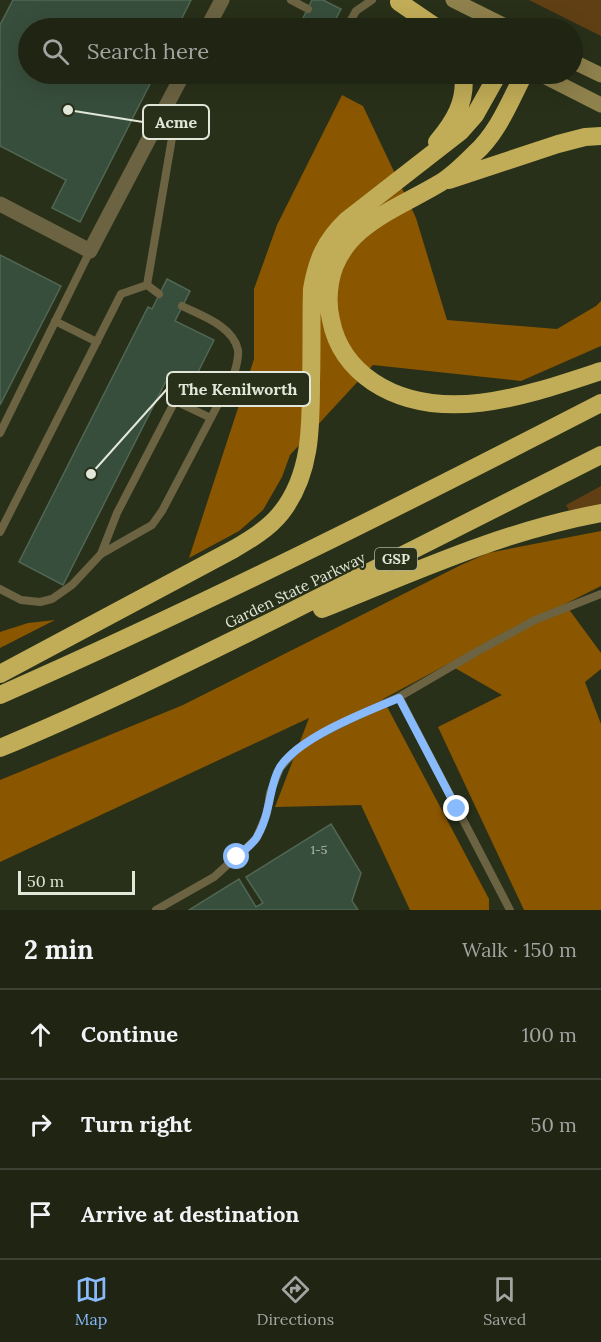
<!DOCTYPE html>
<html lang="en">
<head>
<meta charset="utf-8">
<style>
	:root { --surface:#1f2413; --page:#2c3021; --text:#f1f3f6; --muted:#a1a4a0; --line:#3c4133; --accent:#88bafc }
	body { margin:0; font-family:Lora,serif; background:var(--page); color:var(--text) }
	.scale { position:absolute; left:18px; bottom:15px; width:117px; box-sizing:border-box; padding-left:6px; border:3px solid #e2e7d9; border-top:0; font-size:16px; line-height:21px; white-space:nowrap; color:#e2e7d9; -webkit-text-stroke:4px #293019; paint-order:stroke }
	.stop { position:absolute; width:18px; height:18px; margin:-14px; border:4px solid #88bafc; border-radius:50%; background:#fff }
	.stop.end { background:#88bafc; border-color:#fff; box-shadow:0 2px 6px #0008 }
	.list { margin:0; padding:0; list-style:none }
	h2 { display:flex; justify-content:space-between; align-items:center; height:78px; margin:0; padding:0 24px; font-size:26px }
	h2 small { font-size:20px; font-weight:400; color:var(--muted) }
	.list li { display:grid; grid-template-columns:39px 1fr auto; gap:18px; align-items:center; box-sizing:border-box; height:90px; padding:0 24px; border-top:2px solid var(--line) }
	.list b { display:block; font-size:22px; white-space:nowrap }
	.list em { font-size:20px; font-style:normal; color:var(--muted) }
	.icon { flex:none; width:33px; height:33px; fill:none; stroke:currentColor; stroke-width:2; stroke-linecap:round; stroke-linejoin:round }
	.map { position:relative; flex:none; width:601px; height:910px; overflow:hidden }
	.search { position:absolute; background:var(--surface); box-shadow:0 6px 24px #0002; left:18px; right:18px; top:18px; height:66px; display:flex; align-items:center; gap:15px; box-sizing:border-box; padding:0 21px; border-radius:33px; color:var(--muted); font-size:22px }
	.sheet { height:348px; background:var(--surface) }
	nav { display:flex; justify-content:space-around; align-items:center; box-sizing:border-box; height:84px; border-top:2px solid var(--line); background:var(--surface); font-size:16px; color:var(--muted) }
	nav a { display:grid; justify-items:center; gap:3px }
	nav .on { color:var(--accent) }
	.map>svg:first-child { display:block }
</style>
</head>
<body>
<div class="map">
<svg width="601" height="910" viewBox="0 0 601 910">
	<rect width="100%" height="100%" fill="#293019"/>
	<path fill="#603f14" d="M529 0H601V36Z
		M601 486V505L569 510 566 505Z"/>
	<path fill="#8a5600" d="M342 95 363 106 416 218 447 320 557 329 596 306 601 301V346L521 381 373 365 290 455 282 477 263 510 239 531 189 558 254 359V289L277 225Z
		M601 531V586L565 604 601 653V669L585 682 601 724V910H524L438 727 502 695 448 664 383 699 489 899V910H410L361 805 275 807 309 718 0 862V780L183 705 461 565 488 553Z
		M55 620 0 648V632L28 623Z"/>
	<path fill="#384e3c" stroke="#506754" stroke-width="1.5" d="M13 0H191L177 28H28V74H155L80 222 52 208 66 180 0 146V25Z
		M312 0H323L341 9 331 28H298Z
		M0 255 61 286 0 405Z
		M167 279 190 291 175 321 214 340 191 386 169 375 63 585 19 562 148 307 152 309Z
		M331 824 361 873 352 901 358 910H189L239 879 256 907 263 903 246 877Z"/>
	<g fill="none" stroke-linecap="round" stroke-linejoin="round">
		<path stroke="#6b6342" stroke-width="8" d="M291 0 308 9
			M333 24 340 28
			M344 28 348 25 356 11 372 0
			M147 285 172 138 158 122
			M147 285 159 294
			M55 321 97 342
			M0 433 90 251
			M0 532 121 294 147 285
			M101 554 117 513 175 401 211 418
			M0 589 21 600 40 602 52 599 72 585 101 554 152 525 162 511 234 374C236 367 239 358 238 350 233 326 202 316 182 306
			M399 697 510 910
			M156 910 214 877 256 839 267 813 270 793 280 768 297 749 314 738 357 716 399 697 478 651 535 620 601 594"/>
		<path stroke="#6b6342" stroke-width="15" d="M207 28 222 0
			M0 204 90 251 183 74"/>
		<path stroke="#8e814c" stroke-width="15" d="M453 0 509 28
			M572 61 601 75
			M540 74 601 105"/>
		<path stroke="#c1ac57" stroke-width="18" d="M399 2 437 28
			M524 74C510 101 498 133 474 154 464 164 452 176 440 183 397 209 339 227 330 283 328 295 328 308 331 320 336 346 351 367 373 382 441 427 531 394 601 371
			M437 142C454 122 467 101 463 74
			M449 180 558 144 585 137 601 136
			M322 609C414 572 503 531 601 513
			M0 674 234 549C251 539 268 529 281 513 311 475 311 428 311 381 312 351 311 320 312 289 317 260 325 241 347 220L460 132 475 115 498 74
			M0 695C204 605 403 505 601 403
			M0 748C94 709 185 664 276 619 385 565 493 510 601 455"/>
	</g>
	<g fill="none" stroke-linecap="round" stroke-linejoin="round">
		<path stroke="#88bafc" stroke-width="8" d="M237 857C243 851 252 845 257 837 261 830 265 820 267 811 271 797 272 780 280 767 300 737 365 712 399 698L457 809"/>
	</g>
	<g text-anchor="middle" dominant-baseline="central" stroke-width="4.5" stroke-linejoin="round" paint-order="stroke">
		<g font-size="12" fill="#b8c1b2">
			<text x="319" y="849">1-5</text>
		</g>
		<rect fill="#293019" stroke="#aab09f" stroke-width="1.5" x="375" y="548" width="42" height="22" rx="4.5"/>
		<g font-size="14" font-weight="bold" fill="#e2e7d9">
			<text x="396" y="559">GSP</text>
		</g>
		<g font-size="15" fill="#e2e7d9" stroke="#293019">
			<text transform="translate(295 590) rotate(-26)">Garden State Parkway</text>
		</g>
	</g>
	<path fill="none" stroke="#e2e7d9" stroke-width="2" d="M68 110L143 122M91 474L167 389"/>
	<g fill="#e2e7d9" stroke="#293019" stroke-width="2">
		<circle cx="68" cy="110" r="6"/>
		<circle cx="91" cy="474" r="6"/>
	</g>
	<g fill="#293019" stroke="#e2e7d9" stroke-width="2">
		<rect x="143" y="105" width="66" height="34" rx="6"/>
		<rect x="167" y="372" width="143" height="34" rx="6"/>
	</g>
	<g font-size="16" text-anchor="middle" font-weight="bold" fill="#e2e7d9">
		<text x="176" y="128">Acme</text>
		<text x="238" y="395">The Kenilworth</text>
	</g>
</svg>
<div class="scale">50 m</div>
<div class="stop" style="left:237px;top:857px"></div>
<div class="stop end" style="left:457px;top:809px"></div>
<div class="search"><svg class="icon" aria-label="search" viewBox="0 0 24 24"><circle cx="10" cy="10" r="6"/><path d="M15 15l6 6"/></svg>Search here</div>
</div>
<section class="sheet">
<h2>2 min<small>Walk · 150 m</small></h2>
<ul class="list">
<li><svg class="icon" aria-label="ahead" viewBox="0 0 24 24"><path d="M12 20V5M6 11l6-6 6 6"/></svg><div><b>Continue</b></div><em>100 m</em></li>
<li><svg class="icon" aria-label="right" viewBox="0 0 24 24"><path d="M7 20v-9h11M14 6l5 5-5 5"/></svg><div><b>Turn right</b></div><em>50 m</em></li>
<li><svg class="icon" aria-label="arrive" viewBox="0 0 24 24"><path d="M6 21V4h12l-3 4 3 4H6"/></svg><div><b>Arrive at destination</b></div></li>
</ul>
</section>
<nav>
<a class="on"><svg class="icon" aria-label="map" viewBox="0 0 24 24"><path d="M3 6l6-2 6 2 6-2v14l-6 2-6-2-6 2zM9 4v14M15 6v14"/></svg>Map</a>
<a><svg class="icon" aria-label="directions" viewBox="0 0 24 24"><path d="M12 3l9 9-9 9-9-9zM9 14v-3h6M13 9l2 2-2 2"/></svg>Directions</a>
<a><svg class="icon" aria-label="saved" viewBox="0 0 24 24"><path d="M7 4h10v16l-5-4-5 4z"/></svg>Saved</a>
</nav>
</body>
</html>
